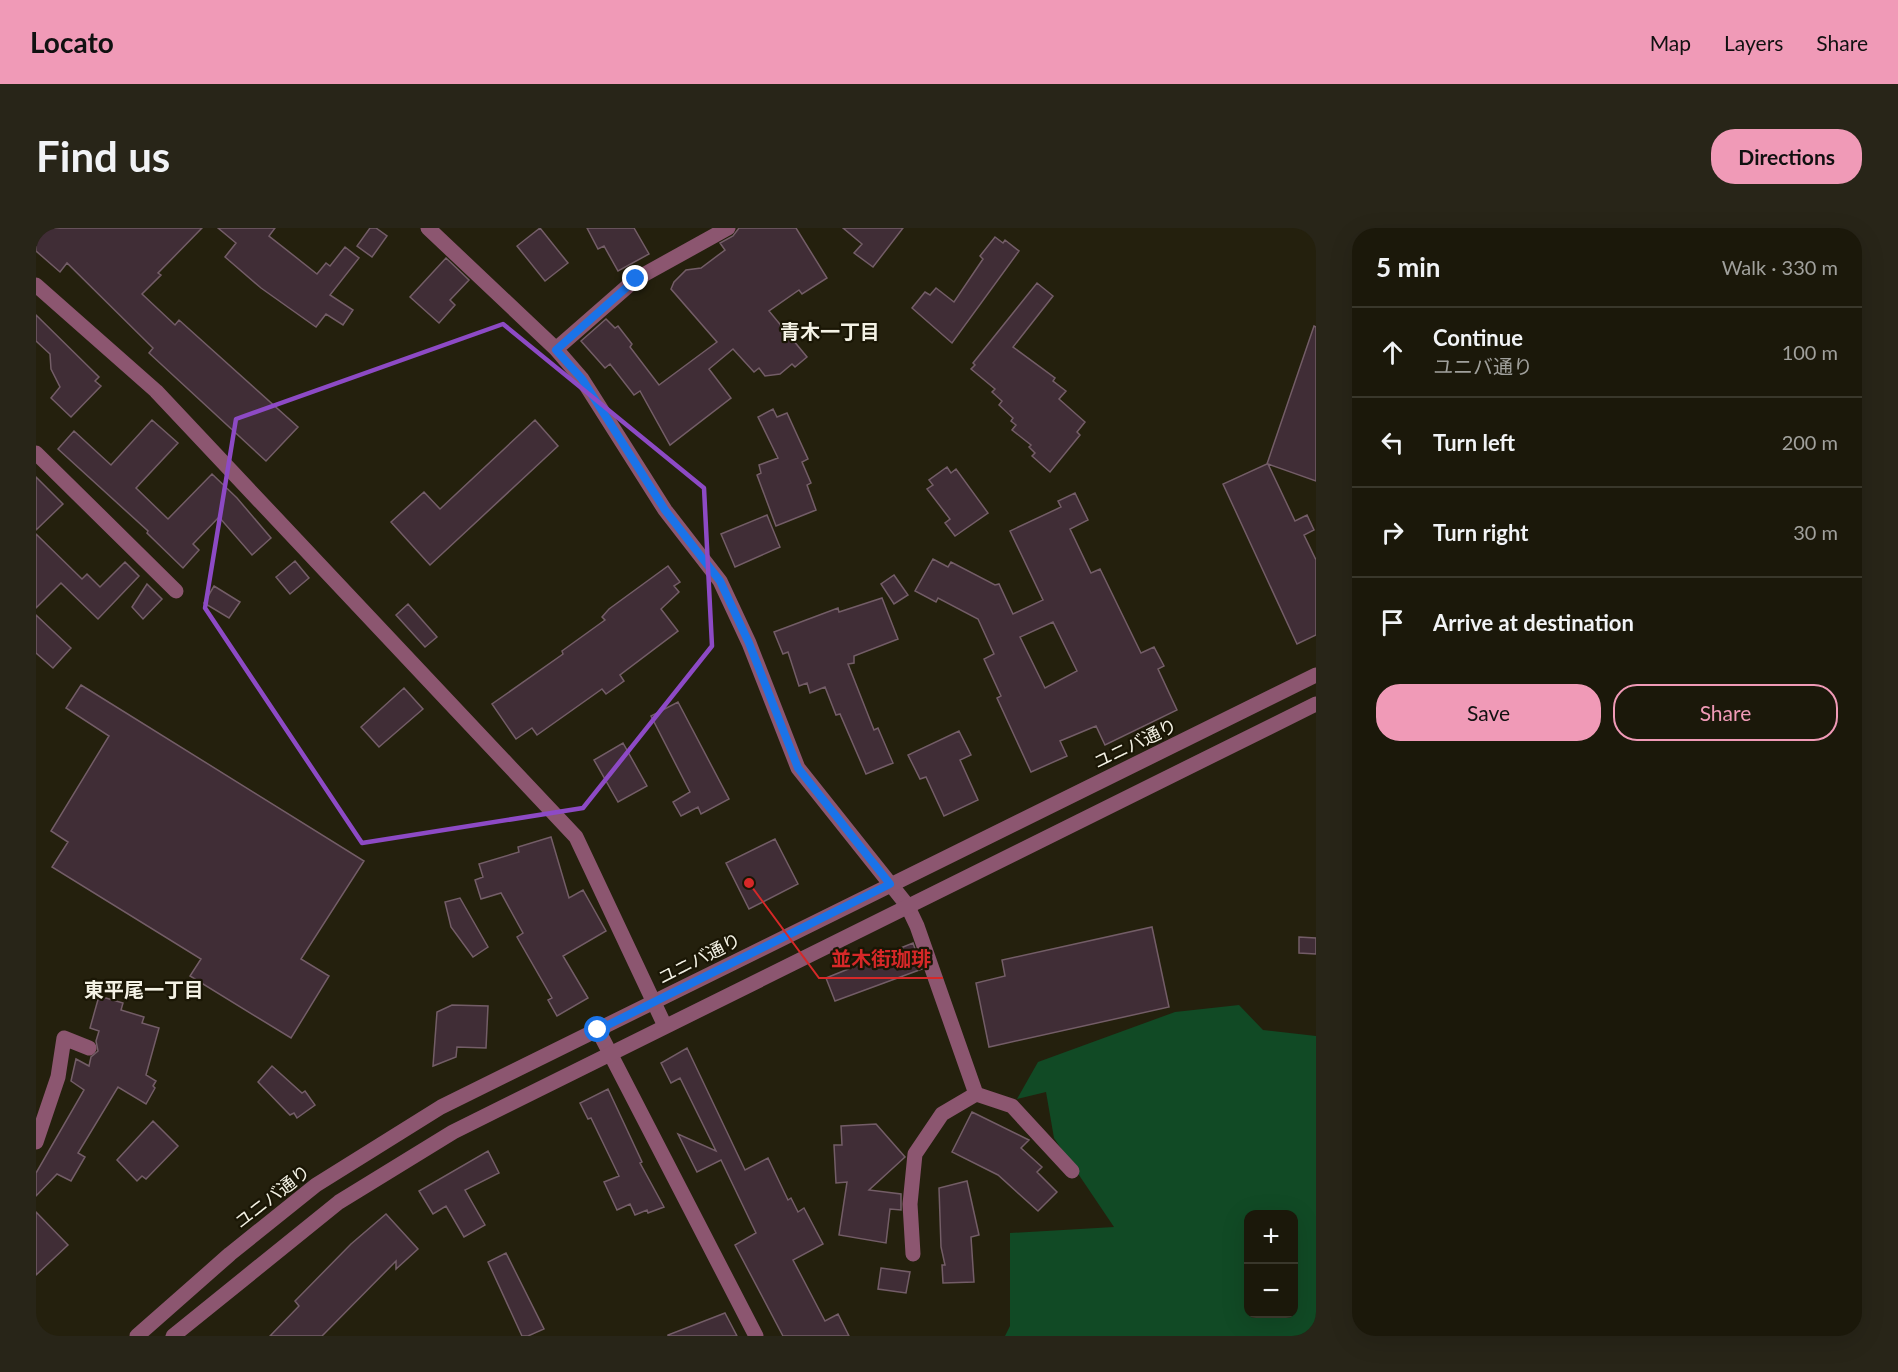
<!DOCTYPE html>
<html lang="en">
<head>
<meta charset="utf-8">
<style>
	:root { --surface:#1b180a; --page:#282518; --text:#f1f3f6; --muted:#a0a09c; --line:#39372b; --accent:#f09ab7 }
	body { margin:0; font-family:Lato,"Noto Sans JP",sans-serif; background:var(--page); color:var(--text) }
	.controls { position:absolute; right:18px; bottom:18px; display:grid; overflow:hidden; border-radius:12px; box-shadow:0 6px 24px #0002 }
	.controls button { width:54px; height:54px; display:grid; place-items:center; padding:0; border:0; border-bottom:2px solid var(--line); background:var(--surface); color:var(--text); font:30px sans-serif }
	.stop { position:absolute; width:18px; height:18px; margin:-14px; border:4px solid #1a73e8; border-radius:50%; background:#fff }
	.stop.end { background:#1a73e8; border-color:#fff; box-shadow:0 2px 6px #0008 }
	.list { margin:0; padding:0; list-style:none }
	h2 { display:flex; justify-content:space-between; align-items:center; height:78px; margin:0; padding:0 24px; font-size:26px }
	h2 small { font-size:20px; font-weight:400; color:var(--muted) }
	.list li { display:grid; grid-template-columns:39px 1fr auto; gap:18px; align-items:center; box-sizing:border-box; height:90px; padding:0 24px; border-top:2px solid var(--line) }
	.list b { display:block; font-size:22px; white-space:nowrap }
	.list p { margin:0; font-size:20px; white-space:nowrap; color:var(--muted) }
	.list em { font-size:20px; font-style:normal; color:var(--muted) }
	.actions { display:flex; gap:12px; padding:18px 24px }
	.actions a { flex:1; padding:14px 0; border:2px solid var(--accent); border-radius:24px; text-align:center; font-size:21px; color:var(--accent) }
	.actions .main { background:var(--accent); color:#111 }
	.icon { flex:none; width:33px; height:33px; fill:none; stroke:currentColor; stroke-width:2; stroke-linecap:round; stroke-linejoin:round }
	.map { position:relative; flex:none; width:1280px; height:1108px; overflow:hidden; border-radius:24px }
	header { display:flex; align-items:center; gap:36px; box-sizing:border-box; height:84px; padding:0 30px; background:var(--accent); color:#111 }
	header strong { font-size:28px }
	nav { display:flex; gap:33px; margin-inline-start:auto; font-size:21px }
	.intro { display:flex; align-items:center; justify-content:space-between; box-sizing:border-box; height:144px; padding:0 36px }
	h1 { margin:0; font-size:42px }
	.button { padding:15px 27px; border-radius:24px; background:var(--accent); color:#111; font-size:21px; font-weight:700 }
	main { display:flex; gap:36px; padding:0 36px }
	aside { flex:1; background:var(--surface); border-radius:24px; box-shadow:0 6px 24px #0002 }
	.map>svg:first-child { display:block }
</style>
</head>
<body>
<header>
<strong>Locato</strong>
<nav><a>Map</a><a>Layers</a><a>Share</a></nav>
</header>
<div class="intro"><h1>Find us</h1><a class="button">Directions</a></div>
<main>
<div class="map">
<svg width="1280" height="1108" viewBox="0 0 1280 1108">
	<rect width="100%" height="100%" fill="#24200d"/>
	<path fill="#114a25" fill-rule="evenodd" d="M1203 777 1227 802 1280 808V1108H969L974 1098V1005L1078 999 1018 910 1010 864 981 871 1002 834 1139 784ZM1212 986H1258V1086H1212Z"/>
	<path fill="#402d36" stroke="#735d67" stroke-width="1.5" fill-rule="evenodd" d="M8 0H166L122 45 125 47 106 66 139 97 143 92 262 199 230 233 113 125 117 120 31 35 24 44 0 23V9Z
		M182 0H239L233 8 281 46 290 35 294 38 309 19 323 30 294 67 317 82 307 97 290 86 280 99 225 60 189 29 200 15Z
		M334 0H340L351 8 336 29 321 18Z
		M504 0 532 35 509 53 481 18Z
		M551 0H598L613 26 582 43 568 18 562 21Z
		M703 0H760L791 50 766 66 763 62 733 83 771 129 759 139 756 136 744 146 729 148 723 140 718 144 697 121 673 141 695 170 634 217 604 163 598 167 574 136 569 140 545 113 570 91 579 100 582 98 596 116 594 119 623 157 681 114 635 61 638 54 650 42 665 40 689 22 684 15 697 8Z
		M807 0H867L837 39 818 25 826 16Z
		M959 9 967 15 969 12 983 23 916 115 876 80 889 64 894 67 900 60 918 74 947 31 944 28Z
		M410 30 433 52 414 72 419 77 403 95 374 69Z
		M1001 55 1017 68 977 119 1019 150 1017 153 1030 163 1023 171 1049 194 1041 204 1044 207 1014 244 996 228 999 225 993 219 995 217 976 202 980 197 975 193 977 190 963 177 966 173 956 164 959 161 935 141 939 137 937 135Z
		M0 87 63 149 59 153 65 158 35 189 15 170 24 159 15 141 14 126 0 113Z
		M1278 98 1280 99V253L1232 236 1259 293 1271 287 1278 302 1268 307 1280 332V407L1261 416 1187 256 1231 236Z
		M737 181 741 189 751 185 772 231 766 234 775 255 771 257 780 282 740 298 721 247 725 245 723 237 742 230 722 189Z
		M116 192 142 215 100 260 132 291 176 246 201 270 235 310 216 327 183 289 157 316 163 322 147 340 111 305 112 303 22 221 38 203 75 237Z
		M499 192 522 218 394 337 355 294 388 264 404 281Z
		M911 239 915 245 920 241 952 285 919 308 909 295 914 291 891 261 897 257 893 252Z
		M0 249 27 276 0 302Z
		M1039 265 1052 292 1034 301 1055 345 1064 341 1105 425 1118 419 1128 438 1122 441 1141 482 1069 517 1060 498 1024 513 1031 528 995 544 961 470 965 468 948 431 958 426 942 391 902 370 900 374 879 363 897 331 912 339 915 334 959 357 963 356 977 386 1007 372 974 303 1025 279 1022 273ZM1017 394 1041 443 1009 460 984 409Z
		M731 287 744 319 699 339 685 306Z
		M0 306 46 351 51 346 64 359 89 334 103 348 62 391 25 355 0 380Z
		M259 333 273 350 254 366 240 349Z
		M632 338 644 354 638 358 643 364 625 381 642 403 584 447 588 453 570 466 566 461 501 507 496 500 480 511 456 476 527 426 526 423 569 392 566 389 573 381Z
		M858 347 872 367 858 376 845 356Z
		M111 356 126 371 107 391 96 379Z
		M178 358 204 374 193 390 168 375Z
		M846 370 862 411 818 428V435L812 436 838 502 842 500 857 535 830 546 804 486 800 487 789 459 774 465 771 455 763 458 752 424 747 426 738 404 802 380 803 384Z
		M372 376 401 409 389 419 360 387Z
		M0 387 35 420 17 440 0 425Z
		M45 457 328 633 265 731 293 748 255 810 154 748 165 731 16 639 32 614 15 603 73 508 30 480Z
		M368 460 387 481 343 519 325 499Z
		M642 474 693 571 665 586 662 579 645 588 637 574 654 564 615 488Z
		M923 503 935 527 924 532 942 572 908 588 890 549 884 551 872 527Z
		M587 515 611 558 582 574 558 532Z
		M515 609 533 670 547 662 570 703 527 728 552 770 521 788 512 772 516 770 481 709 487 705 465 665 445 671 439 652 447 649 443 636 483 624 482 619Z
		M739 611 762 656 713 681 690 635Z
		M424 670 452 719 437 729 415 699 409 674Z
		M1116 699 1133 779 953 819 940 755 969 748 966 732Z
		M1263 709 1280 710V726L1263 725Z
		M877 715 886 741 799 773 790 750Z
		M63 768 87 775 85 782 108 789 106 795 123 800 110 847 120 853 117 858 119 860 110 876 82 859 42 925 49 929 35 953 21 946 0 968V945L48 862 35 853 40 831 53 838 55 829 62 823 60 813 63 803 54 800Z
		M416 777 452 778 450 820 421 819 420 829 397 838 401 784Z
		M651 820 709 942 732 930 752 972 755 970 762 984 768 980 787 1016 757 1032 789 1093 802 1086 813 1108H747L699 1017 720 1005 685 932 661 944 642 906 680 923 644 850 635 855 625 835Z
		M236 838 266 865 269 863 279 877 261 890 258 885 254 887 222 854Z
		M572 861 606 934 604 935 628 979 612 985 611 982 599 987 594 976 581 982 568 954 583 948 555 890 552 891 544 875Z
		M936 884 993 912 985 920 1006 939 1001 944 1021 964 1002 983 962 947 916 924Z
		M117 893 142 918 110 951 106 948 101 953 81 932Z
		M840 896 869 929 833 962 865 966V982L854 981 850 1015 803 1007 811 954 800 955 798 917H806L805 898Z
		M452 923 463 945 429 962 449 997 428 1009 410 978 397 986 383 963Z
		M931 953 943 1007 935 1009 938 1054 907 1055 906 1037H909L905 1019 903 960Z
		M0 984 32 1017 0 1047Z
		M350 986 382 1021 360 1041V1033L286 1108H234L263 1078 259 1073 315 1016Z
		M470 1025 508 1101 492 1108H486L452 1034Z
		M845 1040 874 1044 870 1065 842 1061Z
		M689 1085 701 1108H632V1107Z"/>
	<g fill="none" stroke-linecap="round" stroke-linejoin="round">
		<path stroke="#8c5670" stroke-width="15" d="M392 0 520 121 546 151 629 282 684 353 713 415 762 540 871 677 881 698 940 866 976 878 1036 943
			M0 57 120 163 540 609 629 798
			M520 121 600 51 692 0
			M0 225 140 363
			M562 802 720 1108
			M0 914 22 849 28 810 53 820
			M877 1026 874 976 879 926 906 886 940 866"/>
		<path stroke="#8c5670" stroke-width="15" d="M101 1108 194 1026 280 957 405 879 1280 447
			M137 1108 303 974 417 904 1280 476"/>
	</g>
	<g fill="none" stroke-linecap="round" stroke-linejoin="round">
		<path stroke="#1a73e8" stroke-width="8" d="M562 802 854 656 762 540 713 415 684 353 629 282 546 151 520 122 600 51"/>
	</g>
	<path fill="none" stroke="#8d4ac5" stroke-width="4.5" stroke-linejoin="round" d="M467 96 668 260 676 418 547 580 326 615 169 380 200 191Z"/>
	<g text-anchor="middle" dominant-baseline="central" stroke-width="4.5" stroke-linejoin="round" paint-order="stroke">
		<g font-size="18" fill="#f4f2e5" stroke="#1a1605">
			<text transform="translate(1099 515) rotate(-26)">ユニバ通り</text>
			<text transform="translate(663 730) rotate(-27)">ユニバ通り</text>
			<text transform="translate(236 968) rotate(-38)">ユニバ通り</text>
		</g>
		<g font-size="20" font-weight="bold" fill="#f4f2e5" stroke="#1a1605">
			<text x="794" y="103">青木一丁目</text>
			<text x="108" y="761">東平尾一丁目</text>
		</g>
	</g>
	<path fill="none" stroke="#d62828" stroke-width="2" d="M713 655L783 750H907"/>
	<circle fill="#d62828" stroke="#1a1605" stroke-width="2" cx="713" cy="655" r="6"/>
	<g font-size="20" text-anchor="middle" font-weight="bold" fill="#d62828" stroke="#1a1605" stroke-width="4.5" stroke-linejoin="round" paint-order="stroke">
		<text x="845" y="738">並木街珈琲</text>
	</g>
</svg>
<div class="controls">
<button>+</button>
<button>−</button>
</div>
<div class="stop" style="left:562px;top:802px"></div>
<div class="stop end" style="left:600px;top:51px"></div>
</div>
<aside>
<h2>5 min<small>Walk · 330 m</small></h2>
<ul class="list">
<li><svg class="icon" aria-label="ahead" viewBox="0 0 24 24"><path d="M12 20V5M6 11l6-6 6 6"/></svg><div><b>Continue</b><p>ユニバ通り</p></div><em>100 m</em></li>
<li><svg class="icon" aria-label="left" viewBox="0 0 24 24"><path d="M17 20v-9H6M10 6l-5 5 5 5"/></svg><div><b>Turn left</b></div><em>200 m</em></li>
<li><svg class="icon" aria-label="right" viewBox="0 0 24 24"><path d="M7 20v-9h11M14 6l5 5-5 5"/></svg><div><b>Turn right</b></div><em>30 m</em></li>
<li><svg class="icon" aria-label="arrive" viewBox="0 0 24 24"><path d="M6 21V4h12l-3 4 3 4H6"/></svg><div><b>Arrive at destination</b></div></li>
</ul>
<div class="actions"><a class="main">Save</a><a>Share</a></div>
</aside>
</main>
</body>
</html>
